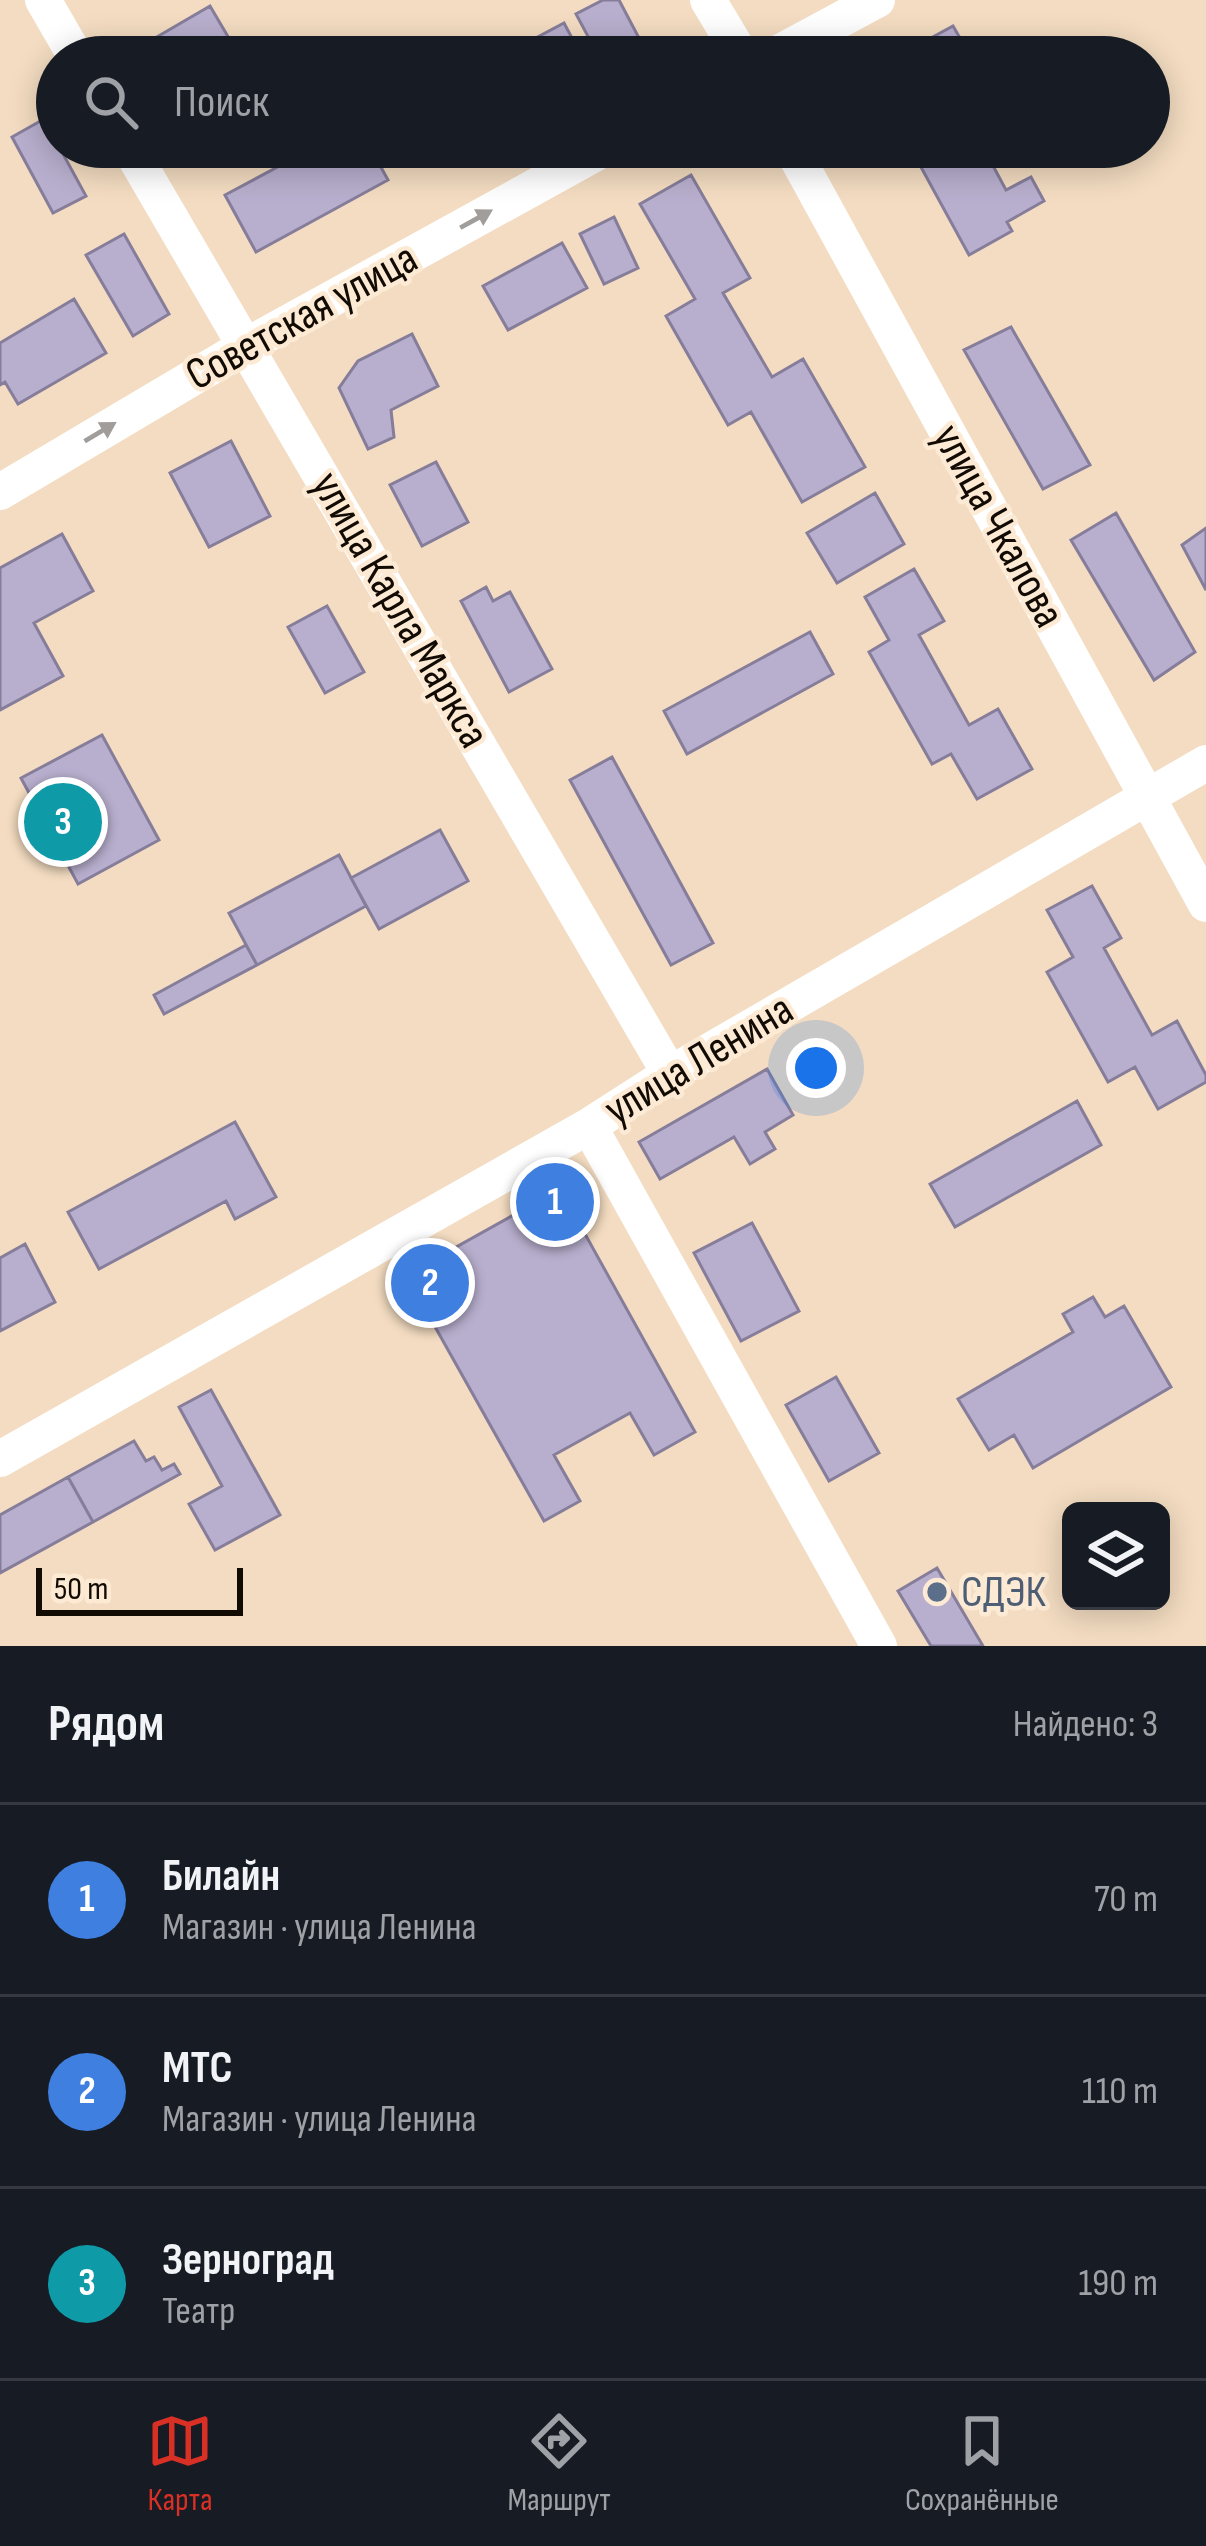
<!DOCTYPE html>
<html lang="ru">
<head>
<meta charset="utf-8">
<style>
	:root { --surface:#171b24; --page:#242831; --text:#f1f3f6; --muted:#9ea1a6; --line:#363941; --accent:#d93025 }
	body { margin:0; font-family:"Sofia Sans Condensed",sans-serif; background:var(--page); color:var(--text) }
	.controls { position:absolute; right:36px; bottom:36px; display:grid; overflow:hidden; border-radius:18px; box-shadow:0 6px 30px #0003 }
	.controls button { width:108px; height:108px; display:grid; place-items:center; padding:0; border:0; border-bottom:3px solid var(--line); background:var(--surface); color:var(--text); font:60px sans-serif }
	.scale { position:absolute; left:36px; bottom:30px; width:207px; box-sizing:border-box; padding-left:12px; border:6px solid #120b03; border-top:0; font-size:33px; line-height:42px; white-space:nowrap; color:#120b03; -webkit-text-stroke:9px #fdead4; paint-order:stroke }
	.you { position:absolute; left:816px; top:1068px; width:42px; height:42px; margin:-30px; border:9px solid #fff; border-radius:50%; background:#1a73e8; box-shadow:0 0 0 18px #1a73e833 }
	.badge { display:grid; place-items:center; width:78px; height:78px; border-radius:50%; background:var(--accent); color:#fff; font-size:39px; font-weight:700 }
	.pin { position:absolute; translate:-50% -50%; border:6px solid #fff; box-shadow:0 3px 12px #0006 }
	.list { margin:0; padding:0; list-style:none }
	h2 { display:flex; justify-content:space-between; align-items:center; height:156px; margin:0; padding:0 48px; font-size:51px }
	h2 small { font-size:39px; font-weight:400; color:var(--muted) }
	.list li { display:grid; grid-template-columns:78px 1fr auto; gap:36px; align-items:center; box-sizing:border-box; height:192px; padding:0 48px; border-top:3px solid var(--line) }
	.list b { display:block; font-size:45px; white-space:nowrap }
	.list p { margin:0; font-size:39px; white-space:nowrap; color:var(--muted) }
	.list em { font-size:39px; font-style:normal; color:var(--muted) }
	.icon { flex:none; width:66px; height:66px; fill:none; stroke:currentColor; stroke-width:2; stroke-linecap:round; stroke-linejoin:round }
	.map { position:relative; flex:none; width:1206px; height:1646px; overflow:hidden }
	.search { position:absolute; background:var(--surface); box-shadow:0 6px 30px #0003; left:36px; right:36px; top:36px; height:132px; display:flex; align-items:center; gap:30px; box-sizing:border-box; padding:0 42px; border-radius:66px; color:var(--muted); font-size:45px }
	.sheet { height:732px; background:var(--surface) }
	nav { display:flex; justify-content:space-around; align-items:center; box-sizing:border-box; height:168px; border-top:3px solid var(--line); background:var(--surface); font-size:33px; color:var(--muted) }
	nav a { display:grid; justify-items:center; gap:6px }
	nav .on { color:var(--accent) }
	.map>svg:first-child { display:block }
</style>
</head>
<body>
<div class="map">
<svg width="1206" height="1646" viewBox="0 0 1206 1646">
	<rect width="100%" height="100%" fill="#f3dcc1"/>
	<path fill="#b8afce" stroke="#867d9a" stroke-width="3" d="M603 0H619L640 40 636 57H599L576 14Z
		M210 6 240 57H149L143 45Z
		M564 23 582 57H500Z
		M953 26 971 57H896Z
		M44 119 86 196 53 213 12 137Z
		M315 147H401L377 160 388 180 256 252 225 195Z
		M910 147H1019L991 162 1006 190 1031 177 1044 201 1007 222 1012 231 969 255Z
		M691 175 750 278 723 293 772 377 803 359 865 467 802 502 751 412 728 425 666 316 695 299 640 204Z
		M614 217 638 268 604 284 580 234Z
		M124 234 169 314 133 336 86 255Z
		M562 243 587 288 508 330 483 286Z
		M74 299 106 353 18 404 5 382 0 385V343Z
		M1011 327 1090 465 1043 489 964 350Z
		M412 334 438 386 391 410 394 437 368 449 339 388 358 361Z
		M231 441 270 516 209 547 170 473Z
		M436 462 468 522 422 546 390 485Z
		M875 493 904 544 837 583 807 533Z
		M1116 513 1195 652 1154 680 1071 540Z
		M1206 528V590L1182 545Z
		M62 534 93 591 34 623 63 676 0 710V568Z
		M914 569 944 621 919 635 969 725 998 709 1032 769 977 799 951 754 932 764 869 652 889 640 865 597Z
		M486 587 493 601 510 592 552 669 509 692 461 601Z
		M327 606 364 672 325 693 288 627Z
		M810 632 833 674 687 754 664 711Z
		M102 735 159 840 78 884 21 778Z
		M612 757 713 943 671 965 570 780Z
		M440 830 468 881 379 929 351 878Z
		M339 855 366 906 257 965 229 913Z
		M1092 886 1121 938 1104 948 1152 1035 1177 1021 1206 1075V1082L1158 1109 1135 1067 1108 1082 1047 972 1073 957 1047 910Z
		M246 945 257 965 164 1014 154 995Z
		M767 1069 793 1115 765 1132 775 1149 750 1164 734 1137 660 1179 639 1142Z
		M1077 1101 1101 1145 955 1227 930 1184Z
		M235 1122 276 1197 235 1219 226 1201 99 1269 68 1212Z
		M560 1189 695 1432 654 1455 630 1413 554 1455 580 1501 544 1521 406 1275Z
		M752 1223 799 1311 741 1341 694 1253Z
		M25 1244 55 1302 0 1331V1258Z
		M1093 1297 1105 1317 1124 1306 1171 1387 1033 1468 1014 1435 989 1450 958 1399 1073 1332 1063 1314Z
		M836 1377 879 1453 829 1481 786 1405Z
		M211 1390 280 1515 215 1550 189 1504 222 1486 179 1407Z
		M134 1441 146 1461 154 1457 162 1470 174 1464 180 1474 93 1522 68 1477Z
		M68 1477 93 1522 0 1573V1515Z
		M937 1568 983 1646H931L898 1591Z"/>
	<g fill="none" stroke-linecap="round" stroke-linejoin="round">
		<path stroke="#fff" stroke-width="36" d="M43 0 76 57
			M708 0 742 57
			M771 57 877 0
			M129 147 670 1074
			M791 147 1206 904
			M0 492 246 346 607 147
			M589 1126 879 1646
			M0 1459 589 1126 670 1074 1206 763"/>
	</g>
	<defs><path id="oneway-solid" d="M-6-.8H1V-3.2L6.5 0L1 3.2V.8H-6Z" transform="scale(3)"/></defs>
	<g fill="#a09d9a">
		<use href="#oneway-solid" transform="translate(476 219) rotate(-29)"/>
		<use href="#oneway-solid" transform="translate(100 432) rotate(-31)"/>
	</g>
	<circle fill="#5c6f8a" stroke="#fdead4" stroke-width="4.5" cx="937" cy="1592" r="12"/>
	<g text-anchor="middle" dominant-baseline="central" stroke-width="9" stroke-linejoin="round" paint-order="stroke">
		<g font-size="45" fill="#120b03" stroke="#fdead4">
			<text transform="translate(302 317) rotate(-29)">Советская улица</text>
			<text transform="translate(998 526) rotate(61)">улица Чкалова</text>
			<text transform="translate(400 610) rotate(60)">улица Карла Маркса</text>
			<text transform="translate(699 1060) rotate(-31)">улица Ленина</text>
		</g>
		<g font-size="45" fill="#4e5e75" stroke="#fdead4" text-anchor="start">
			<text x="961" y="1592">СДЭК</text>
		</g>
	</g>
</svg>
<div class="controls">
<button><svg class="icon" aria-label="layers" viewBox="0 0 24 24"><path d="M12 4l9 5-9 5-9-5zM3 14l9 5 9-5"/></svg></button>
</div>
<div class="scale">50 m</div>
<div class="you"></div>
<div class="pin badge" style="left:555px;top:1202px;background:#3f7fe0">1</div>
<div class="pin badge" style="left:430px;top:1283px;background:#3f7fe0">2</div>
<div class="pin badge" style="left:63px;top:822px;background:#0f9aa8">3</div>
<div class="search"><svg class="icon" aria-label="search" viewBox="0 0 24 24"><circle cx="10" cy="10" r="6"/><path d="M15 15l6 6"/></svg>Поиск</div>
</div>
<section class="sheet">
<h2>Рядом<small>Найдено: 3</small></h2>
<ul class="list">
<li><span class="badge" style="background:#3f7fe0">1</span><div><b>Билайн</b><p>Магазин · улица Ленина</p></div><em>70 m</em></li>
<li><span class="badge" style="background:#3f7fe0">2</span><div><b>МТС</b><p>Магазин · улица Ленина</p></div><em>110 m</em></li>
<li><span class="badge" style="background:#0f9aa8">3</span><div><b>Зерноград</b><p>Театр</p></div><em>190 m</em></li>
</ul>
</section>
<nav>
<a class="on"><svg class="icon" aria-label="map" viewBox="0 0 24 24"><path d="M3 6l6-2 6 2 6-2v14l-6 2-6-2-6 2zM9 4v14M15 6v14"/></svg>Карта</a>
<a><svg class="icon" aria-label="directions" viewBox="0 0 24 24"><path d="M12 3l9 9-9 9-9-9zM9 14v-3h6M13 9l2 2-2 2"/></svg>Маршрут</a>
<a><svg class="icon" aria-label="saved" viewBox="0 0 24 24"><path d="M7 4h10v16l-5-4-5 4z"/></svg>Сохранённые</a>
</nav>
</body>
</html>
